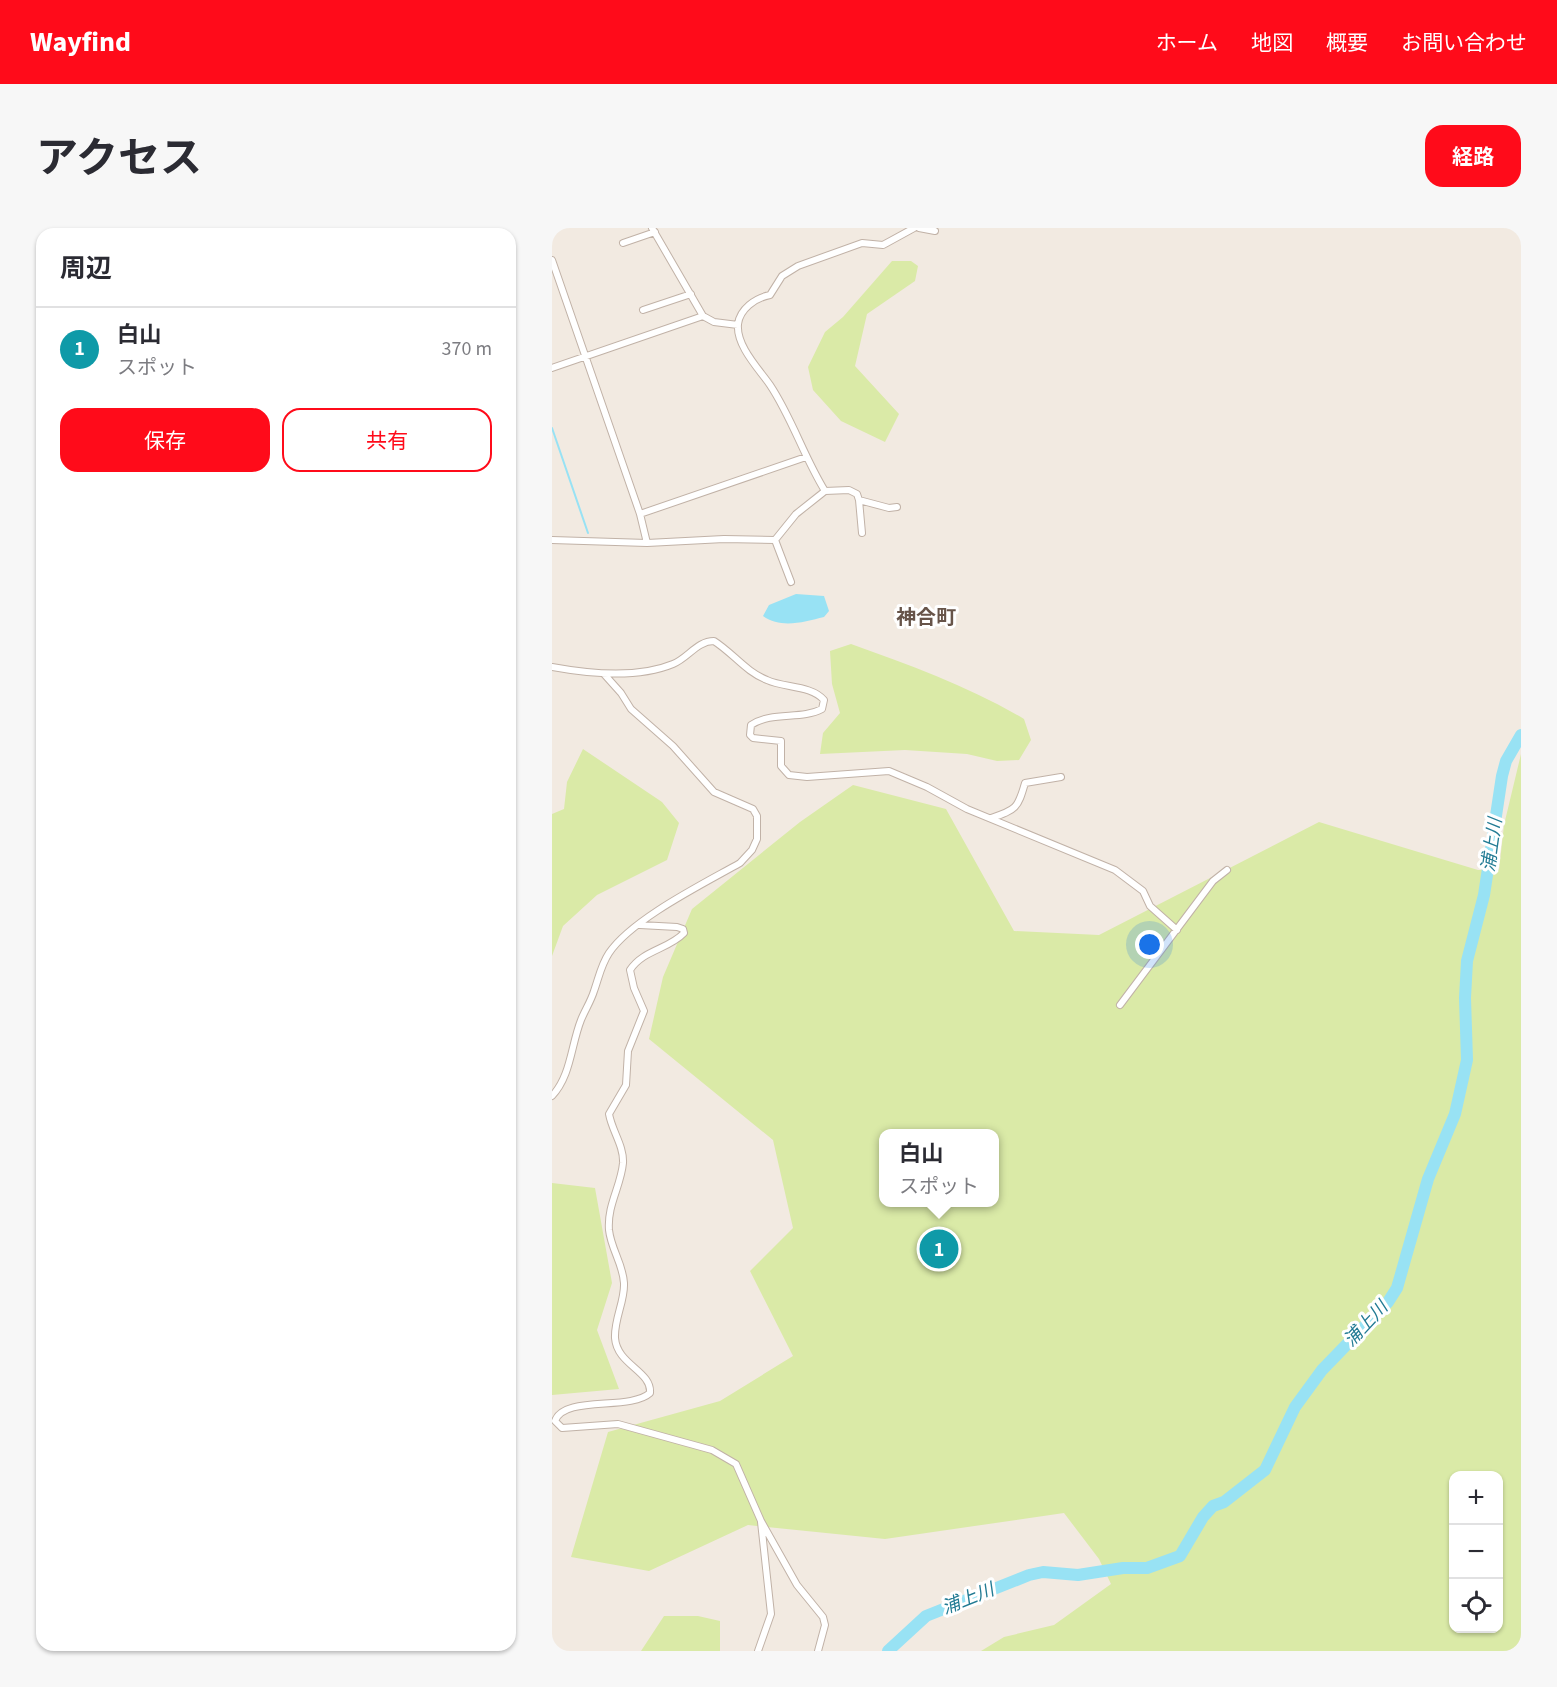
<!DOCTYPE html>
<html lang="ja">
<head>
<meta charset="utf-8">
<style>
	:root { --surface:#fff; --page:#f7f7f7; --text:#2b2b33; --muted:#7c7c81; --line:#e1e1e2; --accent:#ff0b1a }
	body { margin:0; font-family:"Source Sans 3","Noto Sans JP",sans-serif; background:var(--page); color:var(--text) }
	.controls { position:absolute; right:18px; bottom:18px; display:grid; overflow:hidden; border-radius:12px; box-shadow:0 2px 4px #0004 }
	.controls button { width:54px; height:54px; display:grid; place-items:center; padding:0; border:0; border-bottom:2px solid var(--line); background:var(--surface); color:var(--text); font:30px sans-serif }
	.you { position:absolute; left:598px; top:717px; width:21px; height:21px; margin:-15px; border:4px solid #fff; border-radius:50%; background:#1a73e8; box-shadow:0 0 0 9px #1a73e833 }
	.badge { display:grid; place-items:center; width:39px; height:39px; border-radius:50%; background:var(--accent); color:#fff; font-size:20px; font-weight:700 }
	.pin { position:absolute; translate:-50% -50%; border:3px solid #fff; box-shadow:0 2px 6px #0006 }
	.popup { position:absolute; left:327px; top:901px; width:120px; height:78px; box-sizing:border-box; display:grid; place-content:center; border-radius:12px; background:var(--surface); filter:drop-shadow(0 2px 4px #0005); font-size:20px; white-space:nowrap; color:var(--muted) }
	.popup b { font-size:22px; color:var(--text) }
	.popup::after { content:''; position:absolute; left:50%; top:100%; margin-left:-12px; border:12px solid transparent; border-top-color:var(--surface) }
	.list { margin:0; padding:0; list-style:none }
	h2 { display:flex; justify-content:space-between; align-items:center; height:78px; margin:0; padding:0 24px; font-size:26px }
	h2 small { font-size:20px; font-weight:400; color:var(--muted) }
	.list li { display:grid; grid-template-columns:39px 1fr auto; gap:18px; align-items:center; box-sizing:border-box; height:84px; padding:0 24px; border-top:2px solid var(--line) }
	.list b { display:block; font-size:22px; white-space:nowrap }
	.list p { margin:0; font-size:20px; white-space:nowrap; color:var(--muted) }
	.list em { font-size:20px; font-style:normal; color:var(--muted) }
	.actions { display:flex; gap:12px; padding:18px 24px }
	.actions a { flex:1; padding:14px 0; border:2px solid var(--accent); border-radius:18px; text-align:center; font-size:21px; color:var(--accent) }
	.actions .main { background:var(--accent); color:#fff }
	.icon { flex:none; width:33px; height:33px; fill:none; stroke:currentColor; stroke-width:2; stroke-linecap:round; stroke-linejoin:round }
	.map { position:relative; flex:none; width:969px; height:1423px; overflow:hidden; border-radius:18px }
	header { display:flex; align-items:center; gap:36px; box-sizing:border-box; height:84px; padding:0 30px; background:var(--accent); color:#fff }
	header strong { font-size:28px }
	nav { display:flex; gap:33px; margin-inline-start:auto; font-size:21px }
	.intro { display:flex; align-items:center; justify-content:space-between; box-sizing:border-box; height:144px; padding:0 36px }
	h1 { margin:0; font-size:42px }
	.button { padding:15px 27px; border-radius:18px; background:var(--accent); color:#fff; font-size:21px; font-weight:700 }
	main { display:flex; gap:36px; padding:0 36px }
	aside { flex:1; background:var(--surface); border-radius:18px; box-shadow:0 2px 4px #0004 }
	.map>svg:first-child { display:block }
</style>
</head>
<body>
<header>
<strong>Wayfind</strong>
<nav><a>ホーム</a><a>地図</a><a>概要</a><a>お問い合わせ</a></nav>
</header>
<div class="intro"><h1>アクセス</h1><a class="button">経路</a></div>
<main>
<aside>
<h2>周辺<small></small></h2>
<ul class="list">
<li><span class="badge" style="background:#0f9aa8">1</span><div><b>白山</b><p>スポット</p></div><em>370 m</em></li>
</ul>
<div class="actions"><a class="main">保存</a><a>共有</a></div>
</aside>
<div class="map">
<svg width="969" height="1423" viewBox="0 0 969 1423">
	<rect width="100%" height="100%" fill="#f2eae1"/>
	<path fill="#daeaa7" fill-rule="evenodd" d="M340 33H359L366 38 363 53 315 86 303 138 347 186 333 214 289 193 261 162 256 139 273 104 291 89Z
		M299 416C358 437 418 459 472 491L479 512 467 532 445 533 415 526 353 522 268 526 271 505 288 485 280 456 278 423Z
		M31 521 110 574 127 595 115 632 45 667 11 698 0 728V586L12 581 15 554Z
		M969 526V1423H429L452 1409 502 1397 559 1356 547 1331 512 1285 333 1311 196 1297 97 1343 19 1329 56 1204 168 1173 241 1128 198 1043 241 1000 221 912 97 811 111 749 140 681 248 594 301 557 394 581 462 703 547 707 767 594 926 642H947L952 597ZM332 906H442V974H332ZM902 1248H946V1400H902Z
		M0 955 43 960 60 1055 45 1102 67 1161 0 1167Z
		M112 1388H146L168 1393V1423H89Z"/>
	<path fill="#98e2f4" d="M244 366 272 368 277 383 272 389C252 394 229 401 211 388L217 377Z"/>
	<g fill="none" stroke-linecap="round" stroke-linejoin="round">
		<path stroke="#98e2f4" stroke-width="2" d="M0 200 36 305"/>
		<path stroke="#98e2f4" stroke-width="12" d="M336 1423 374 1388 477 1347 491 1344 526 1347 571 1340H595L628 1328 651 1289 661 1278 672 1274 713 1242 743 1179 770 1142 836 1074 845 1060 876 951 903 886 915 832 913 770 915 733 932 667 950 548 954 533 969 507"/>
		<g stroke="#c1b2a7" stroke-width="8">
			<path id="minor" d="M100 0 151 88 162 94 186 97
				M367 0 383 3
				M71 15 103 4
				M0 32 88 286 95 315
				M91 82 139 66
				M0 140 151 88
				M273 263 297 262 305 266 307 272 337 280 345 279
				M307 272 310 305
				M88 286 254 229
				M0 312 95 315 172 311 223 312
				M223 312 244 286 273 263C252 229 240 190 218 157 207 141 184 118 186 96 188 81 203 70 218 67L230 48 246 38 310 15 331 17 362 0
				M223 312 239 354
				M0 439C38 446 85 451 121 436 136 430 145 413 162 413 181 425 194 444 215 452 232 460 259 457 272 472L270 481C249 492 220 483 199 497L198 507 201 510 229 513V538L237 547 255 549 337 543 375 559 415 581 563 642 591 663 598 678 625 702
				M439 590C464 582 466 580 473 555L509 549
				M88 697 125 699 131 701 132 705C117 721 91 722 78 742L82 760 92 783 76 823 74 857 57 886C60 903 72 918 71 935 69 958 55 977 57 1002 59 1021 71 1036 72 1055 73 1073 62 1091 63 1110 65 1137 100 1143 98 1165 78 1183 12 1167 3 1193L10 1200 66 1196 160 1222 184 1236 209 1293 245 1357 271 1389 273 1397 266 1423
				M568 777 661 653 675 642
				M0 868C19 848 19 817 29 792 33 782 39 773 42 763 47 749 49 737 57 725 80 691 151 656 188 635L200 622 205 611V588L201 581 162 564 121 518 79 481 69 465 52 446
				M206 1423 219 1386 209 1294"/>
		</g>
		<use href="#minor" stroke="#fff" stroke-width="6"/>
	</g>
	<g text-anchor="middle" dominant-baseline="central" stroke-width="6" stroke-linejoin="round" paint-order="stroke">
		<g font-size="18" font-style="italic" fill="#227b94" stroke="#fff">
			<text transform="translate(940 617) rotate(-82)">浦上川</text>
			<text transform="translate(814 1096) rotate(-47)">浦上川</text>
			<text transform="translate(416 1371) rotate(-22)">浦上川</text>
		</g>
		<g font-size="20" font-weight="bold" fill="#675449" stroke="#fff">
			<text x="374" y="390">神合町</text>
		</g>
	</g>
</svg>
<div class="controls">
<button>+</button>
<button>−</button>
<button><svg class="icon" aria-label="locate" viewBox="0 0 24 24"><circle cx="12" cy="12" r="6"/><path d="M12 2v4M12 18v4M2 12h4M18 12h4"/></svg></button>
</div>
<div class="you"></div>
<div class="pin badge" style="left:387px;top:1021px;background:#0f9aa8">1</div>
<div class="popup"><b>白山</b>スポット</div>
</div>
</main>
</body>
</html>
